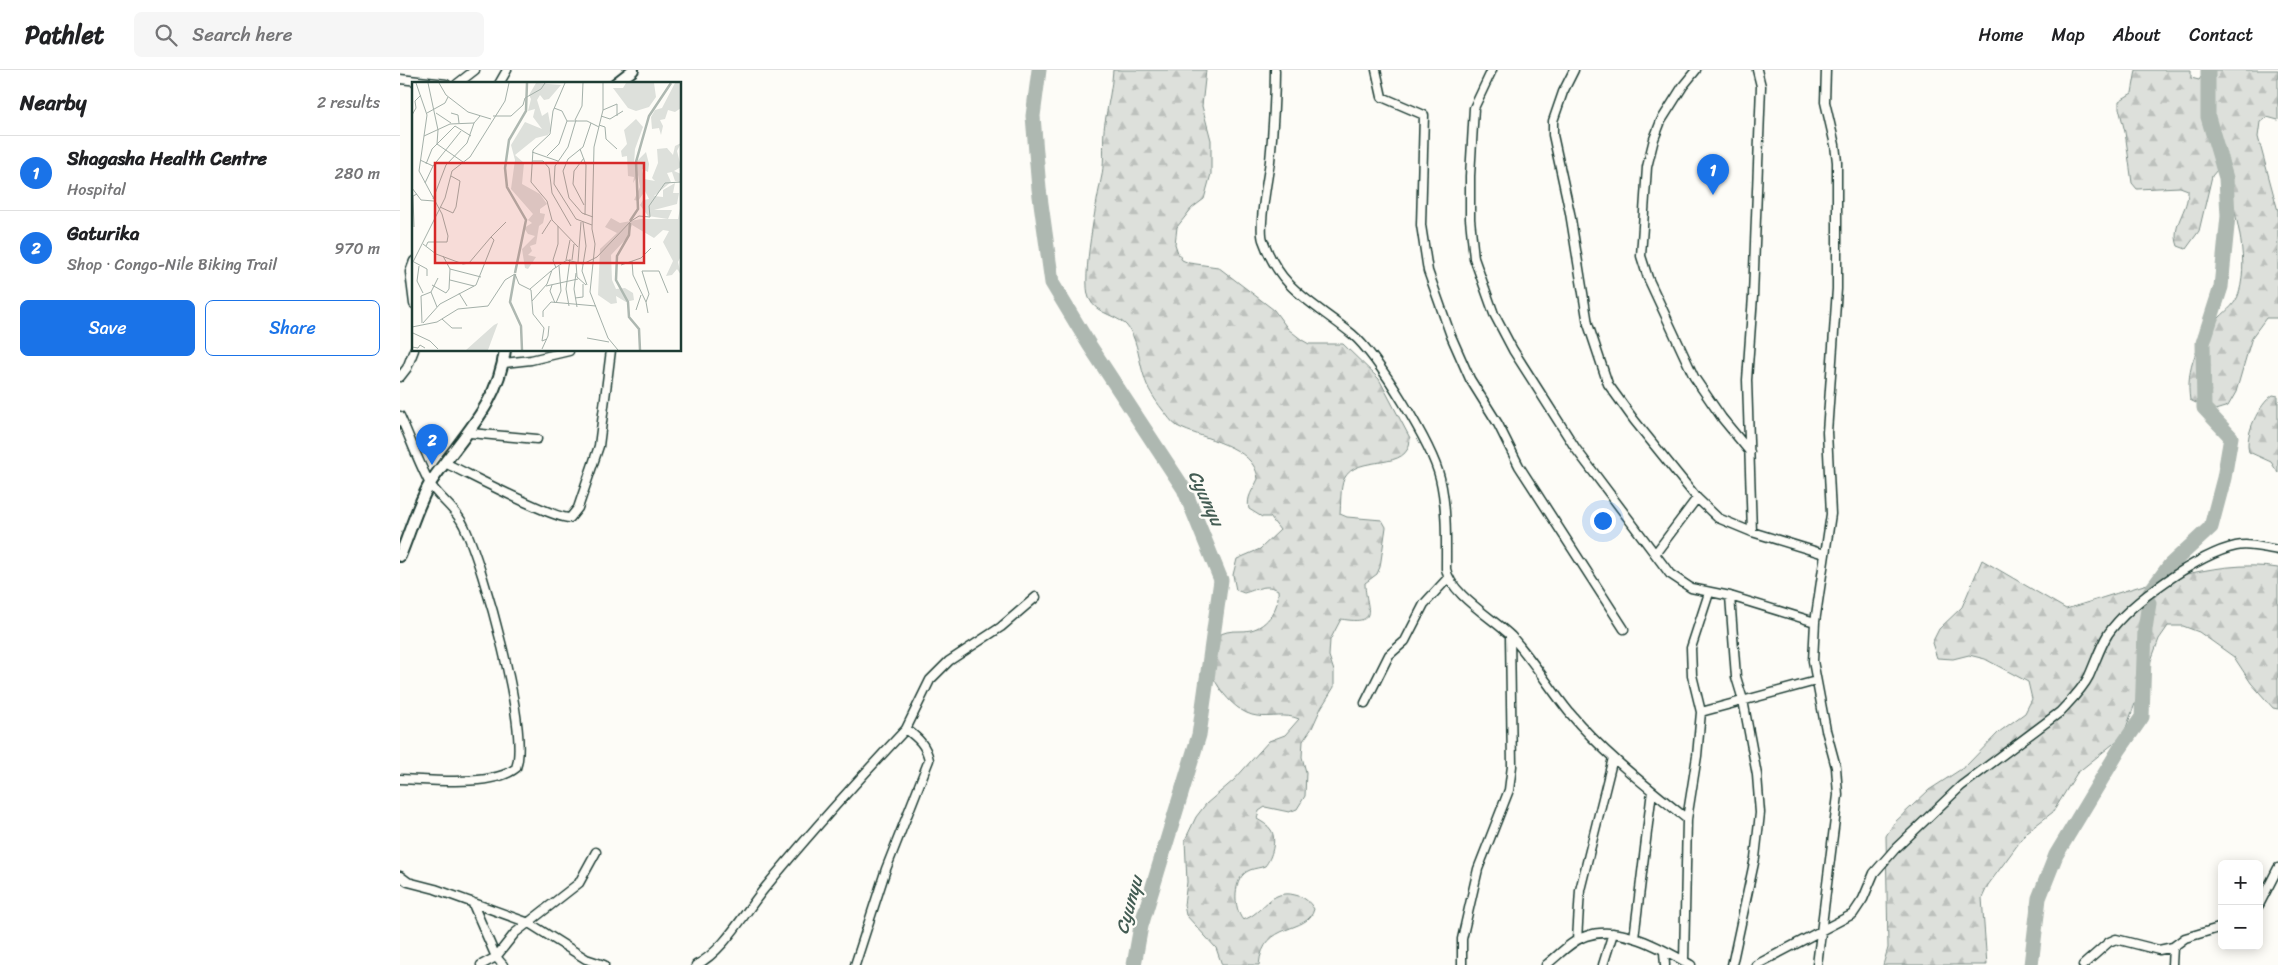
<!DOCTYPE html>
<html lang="en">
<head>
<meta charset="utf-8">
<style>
	:root { --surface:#fff; --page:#f6f6f6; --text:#202124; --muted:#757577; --line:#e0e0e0; --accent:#1a73e8 }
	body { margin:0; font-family:Sriracha,sans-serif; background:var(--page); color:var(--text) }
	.controls { position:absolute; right:15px; bottom:15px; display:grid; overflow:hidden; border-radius:8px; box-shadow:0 2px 12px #0003 }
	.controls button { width:45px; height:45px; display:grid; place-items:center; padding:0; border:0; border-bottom:1px solid var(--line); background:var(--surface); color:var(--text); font:25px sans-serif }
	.you { position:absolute; left:1202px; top:450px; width:18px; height:18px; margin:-12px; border:4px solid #fff; border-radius:50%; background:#1a73e8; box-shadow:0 0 0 8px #1a73e833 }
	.badge { display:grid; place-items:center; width:32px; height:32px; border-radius:50%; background:var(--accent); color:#fff; font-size:16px; font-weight:700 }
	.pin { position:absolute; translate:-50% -41px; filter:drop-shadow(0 1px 2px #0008) }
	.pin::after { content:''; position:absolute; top:26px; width:18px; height:15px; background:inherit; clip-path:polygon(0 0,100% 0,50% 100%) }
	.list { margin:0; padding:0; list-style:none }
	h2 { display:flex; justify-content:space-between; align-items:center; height:65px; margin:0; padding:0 20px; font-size:21px }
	h2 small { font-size:16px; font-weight:400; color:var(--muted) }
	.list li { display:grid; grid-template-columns:32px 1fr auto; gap:15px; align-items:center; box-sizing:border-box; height:75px; padding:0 20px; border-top:1px solid var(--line) }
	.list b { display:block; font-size:19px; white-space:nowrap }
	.list p { margin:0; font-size:16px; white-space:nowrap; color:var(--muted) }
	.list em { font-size:16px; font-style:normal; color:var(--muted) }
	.actions { display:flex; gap:10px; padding:15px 20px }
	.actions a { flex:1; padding:11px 0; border:1px solid var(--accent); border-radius:8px; text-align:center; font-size:18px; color:var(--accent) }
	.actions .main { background:var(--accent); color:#fff }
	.icon { flex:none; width:28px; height:28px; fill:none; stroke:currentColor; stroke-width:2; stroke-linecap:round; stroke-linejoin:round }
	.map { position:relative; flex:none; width:1878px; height:895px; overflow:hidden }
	header { display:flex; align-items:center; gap:30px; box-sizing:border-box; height:70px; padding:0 25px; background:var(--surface); border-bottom:1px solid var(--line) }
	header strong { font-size:24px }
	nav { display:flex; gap:28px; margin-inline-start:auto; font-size:18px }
	.search { width:350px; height:45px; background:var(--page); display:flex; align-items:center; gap:12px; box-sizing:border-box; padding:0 18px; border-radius:8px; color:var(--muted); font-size:19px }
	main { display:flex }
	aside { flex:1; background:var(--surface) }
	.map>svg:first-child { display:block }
</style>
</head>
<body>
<header>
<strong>Pathlet</strong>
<div class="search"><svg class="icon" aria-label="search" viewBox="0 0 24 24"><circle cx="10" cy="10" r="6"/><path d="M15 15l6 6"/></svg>Search here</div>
<nav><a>Home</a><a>Map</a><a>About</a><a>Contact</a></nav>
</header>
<main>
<aside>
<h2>Nearby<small>2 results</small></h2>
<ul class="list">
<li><span class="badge">1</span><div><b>Shagasha Health Centre</b><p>Hospital</p></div><em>280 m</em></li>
<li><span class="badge">2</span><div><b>Gaturika</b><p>Shop · Congo-Nile Biking Trail</p></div><em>970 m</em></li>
</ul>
<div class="actions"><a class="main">Save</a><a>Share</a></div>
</aside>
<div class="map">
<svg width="1878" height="895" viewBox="0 0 1878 895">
	<defs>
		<pattern id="forest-firs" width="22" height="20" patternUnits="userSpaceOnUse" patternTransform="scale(1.25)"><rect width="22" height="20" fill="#dde0db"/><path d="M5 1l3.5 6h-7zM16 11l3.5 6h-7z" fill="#bdc1bd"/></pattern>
	</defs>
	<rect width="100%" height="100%" fill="#fdfcf7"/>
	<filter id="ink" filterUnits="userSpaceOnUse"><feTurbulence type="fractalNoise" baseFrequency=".02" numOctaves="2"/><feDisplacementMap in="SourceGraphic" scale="10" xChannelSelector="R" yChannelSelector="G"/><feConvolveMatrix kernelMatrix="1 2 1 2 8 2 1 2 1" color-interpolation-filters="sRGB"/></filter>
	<g filter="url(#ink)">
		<path fill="url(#forest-firs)" stroke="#7e8e88" d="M713 0H806L802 36 811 70V104L804 129 792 138 777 157 775 174 778 183 782 190 789 193 818 197 874 240 888 259 902 270 909 274H943L979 309 1010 368C1010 404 957 382 944 409 940 418 941 434 940 444L947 447 982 450 986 457 980 497 977 504 965 513C965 537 982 556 941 549L930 570 929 586 934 601V617L921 638 912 658 903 671 902 687 906 702 905 726 897 739 889 742 865 737 859 741 857 749C862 752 868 755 871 760 877 769 872 788 865 796 860 798 855 798 850 800 832 807 833 838 843 850 863 844 870 818 895 825 904 827 909 831 914 839 908 865 863 850 859 895H822L816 878 786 845 784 835 787 812 785 770 796 747 806 734 834 710 869 671 885 665 899 649C885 643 872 648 857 646 830 643 801 599 806 572 812 568 819 564 827 562 835 560 843 562 851 560 868 556 880 537 878 520 866 513 856 520 844 523L836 520 833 505 837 489 860 479 880 460 870 447H862L849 439C846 427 853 420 858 409 855 375 801 369 777 356 771 352 767 345 762 339 755 330 747 318 744 306 739 291 738 274 730 260 721 244 696 246 689 228 681 209 697 129 702 105 705 88 702 69 705 52 708 34 712 18 713 0Z
			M1736 0H1791V8L1799 10 1806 0H1878V50L1867 47 1860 52 1858 67 1878 141V248H1866L1852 267 1836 322 1828 336 1812 341 1790 330C1785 299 1798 270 1820 247 1827 240 1836 234 1839 223 1850 184 1834 142 1825 103L1817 100 1812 106 1799 161 1786 179 1778 176C1770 155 1789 141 1788 120L1780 117 1737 119 1732 113 1725 62 1719 38V31L1732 23Z
			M1873 325 1878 326V403L1871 392 1849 382C1844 365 1859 334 1873 325Z
			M1582 490 1666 539C1728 521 1814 487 1878 498V639L1873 638 1851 613 1834 587 1799 562 1783 556H1768L1759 569 1723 666 1677 703 1653 742 1627 762 1588 815 1582 828 1587 895H1483L1488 878 1486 766 1494 753 1529 720 1566 696 1599 662 1625 643 1632 629 1628 612 1585 589 1569 585 1553 589 1537 588 1532 573 1539 559 1562 537Z"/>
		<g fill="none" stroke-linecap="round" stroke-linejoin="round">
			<path stroke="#aeb8b1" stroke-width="15" d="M639 0 633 46 639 119 652 213 690 276 784 419 821 510 799 665 741 856 734 895
				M1750 522 1770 495 1811 457 1824 408 1831 367 1804 338 1803 273 1821 217 1828 146 1826 108 1808 47V0
				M1631 895 1639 828 1656 785 1719 680 1742 647 1745 559 1749 533"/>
			<g stroke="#1f3d34" stroke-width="11">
				<path id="minor" d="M875 0C875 31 873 60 870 91 868 108 858 155 863 170 881 221 913 232 952 264 978 286 1032 375 1040 408 1047 437 1046 470 1046 499 1050 524 1094 549 1111 566 1132 589 1149 617 1169 642 1203 683 1246 716 1287 749
					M976 0 982 27 1024 45 1021 155 1028 201 1051 266 1070 309 1098 354 1119 396 1224 559
					M1092 0 1074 38 1070 106V149L1074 188 1094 244 1113 280 1176 379 1270 504 1291 518 1330 526 1415 552
					M1174 0 1163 22 1153 51V65L1170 143 1188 254 1208 314 1234 350 1297 428 1318 448 1352 462 1424 484
					M1296 0 1283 16 1261 51 1254 69 1247 97 1241 186 1248 208 1294 307 1322 348 1350 382
					M0 9 46 14
					M57 14 75 0
					M99 14 107 0
					M14 191 10 202 14 234
					M104 293 131 290 169 281
					M0 307 7 298 14 280
					M0 346C10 368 18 391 29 412 38 428 56 438 64 456 83 496 130 660 116 698 93 717 30 710 0 709
					M70 363 137 369
					M45 393C67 403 153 449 170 448L178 438 199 376 211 280
					M1352 462 1347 310 1353 226 1361 16 1357 0
					M1255 484 1297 428
					M1330 526 1336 607 1343 630 1357 705 1360 743 1355 788 1332 895
					M965 633 989 585 1005 571 1024 534 1048 508
					M1301 642 1416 611
					M506 659 530 610 549 591 601 557 636 527
					M0 806 8 812 35 819 129 853 186 889 204 895
					M72 832 96 887 103 895
					M1859 835 1878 798
					M1234 868 1252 721
					M1177 870 1180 820 1213 688
					M1264 882 1265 895
					M1284 891 1287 749 1297 686 1301 642 1292 605 1291 578 1309 523
					M81 895 96 887 115 863 179 813 196 782
					M296 895C323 882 345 842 364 819 409 764 457 711 506 659 518 668 526 675 529 690L486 799 455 895
					M1062 895V869L1078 799 1109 720 1112 696 1110 566
					M1146 895C1159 885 1171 871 1186 866 1220 854 1263 879 1291 895
					M1203 895 1213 863
					M1356 895 1453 844 1463 829 1474 803 1495 779 1561 716 1660 642C1670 631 1682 620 1689 606 1695 593 1700 577 1708 564 1729 533 1799 484 1836 476 1850 473 1864 478 1878 480
					M1417 895 1438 725 1436 697 1426 660 1413 591 1415 552 1431 444 1427 362 1437 219V92L1435 75 1425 32 1426 0
					M1683 895 1709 872 1716 869 1759 880 1773 877 1785 868 1822 857
					M1772 895 1773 877"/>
			</g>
			<g stroke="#1f3d34" stroke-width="14">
				<path id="major" d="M215 14 233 0
					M0 486C9 465 19 430 31 412 61 367 98 336 105 280"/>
			</g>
			<use href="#minor" stroke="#fdfcf7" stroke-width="8"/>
			<use href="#major" stroke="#fdfcf7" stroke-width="10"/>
		</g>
	</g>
	<g text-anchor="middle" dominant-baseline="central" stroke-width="4.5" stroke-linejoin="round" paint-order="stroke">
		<g font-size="18" font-style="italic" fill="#435c53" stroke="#fdfcf7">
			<text transform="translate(806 428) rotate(65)">Cyunyu</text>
			<text transform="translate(729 835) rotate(-75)">Cyunyu</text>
		</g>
	</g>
	<g transform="translate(12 12)">
		<rect width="269" height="269" fill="#fdfcf7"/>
		<path d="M124 1 149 3 137 17 132 18 128 13 125 18 130 34 136 30 139 47 136 53 124 56 103 73 112 81 110 102 128 112 135 122 128 127V131L133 132 131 141 127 144 124 162 118 164 120 169 116 173 124 175 116 187 113 186 110 167 123 154 116 152 112 146 120 141 116 138 121 132 99 107 103 78 99 63 113 40 130 47 121 35 123 27 116 29 119 17 117 13ZM214 1H242L244 15 237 25 224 29 216 26 201 6H211ZM263 1H269V26L263 30 256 28 253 37 248 38 251 44 249 53 247 46 240 47 239 35 243 28 250 26ZM224 37 231 45 223 67 222 82 234 70 237 82 236 90 230 87 232 97 243 99 240 96 246 81 245 67 255 66 261 73 263 64 269 61 265 69 269 85 262 89 269 92V100L263 99 260 90 255 91 259 100 242 114 251 115V108L263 101 261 111H267L265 122 242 128H260L256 137 236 134 228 123 231 118 237 117 233 109 226 119 222 118 228 105 226 93 221 101 222 95 216 94 215 74 210 75 209 69 215 62 212 48ZM269 121V174L266 180 269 193 265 187 260 193 254 194 261 179 251 160 257 149 251 148 242 156 220 143 215 156 199 173 200 198 204 207 213 206 221 211 222 218 214 220 204 214 205 221 199 222 186 213 188 167 205 151 193 145 199 136 208 141 229 137H266ZM86 241 76 268H54L82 243Z" fill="#dde0db"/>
		<path fill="none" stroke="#aeb8b1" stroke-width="2.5" d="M218 139 226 127 224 80 237 34 259 1M218 141 217 153 205 174 204 198 216 220 217 235 227 247 228 268M103 191 114 138 95 105 93 86 97 58 114 29 115 1M103 192 98 220 109 244 110 268"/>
		<path fill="none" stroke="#a4b0a9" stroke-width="1" d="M4 1 15 33 7 89 30 132 36 154 35 160H16L14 164M16 1 26 48 25 62 51 80M27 1 34 13 56 30 79 37M153 1 141 29 138 52 121 68 119 100 135 119 140 138 166 165M191 1V28L182 65 180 147 183 162 178 210 196 256 206 268M142 26 150 29 155 39H175L187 45M191 28 205 22V34M15 31 33 21 36 15M24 31 39 41M39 31 46 33 47 41M0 33 4 26 3 19 9 13M81 34H99L111 23 113 16 129 7 133 1M189 34 198 37 211 29M163 38 170 24 171 1M164 38 156 65 143 84 142 102 164 137 180 143M179 41 171 65 156 77 151 89 157 116 170 131 181 135M187 43 193 45 194 57 205 67M43 44 59 54M12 54 38 42 62 41 68 34M168 67 174 83 173 133M120 70 146 79M135 74 147 62 155 39M172 76 162 89 161 102 172 123M8 78 21 84 49 49M120 79H131L137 86 140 111 159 144M14 82 20 67 43 44M13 101 21 84M0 106 9 118 22 119M21 117 34 83 55 61 62 41M28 125 41 131 44 125 48 99 39 94M171 140 174 164 170 189 175 203M2 145 1 114 5 112M130 152 139 138M79 155 94 140M154 178 158 158M160 178 162 162M220 179 221 193 234 220M2 180 15 187V194M164 180 165 195 174 203M166 180 169 140M0 182 33 116 40 89 58 75 93 19 97 1M209 183 229 176 239 166M7 184 5 199 11 211M144 186 141 178 146 162V144M38 187 69 195M164 191 162 207 165 225M38 198 62 204M20 203 34 211 37 207 38 187 31 174M140 203 138 209 143 221M134 204 166 197M118 207 139 189M19 210 25 225M47 211 55 224M163 216 171 215V202M120 219 135 202 140 188 155 178 171 182 185 175 219 139 227 134 238 135 237 124 253 101 269 100M144 221 149 209 147 184M157 224 154 207 158 177M224 228 229 213M236 231 234 220 237 212 230 189H247L256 211M131 235V229L139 220 184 224M30 237 40 246H50M0 240V262M10 241 9 214 19 210 26 196M11 241 28 222 64 203 82 158 79 155 57 181 51 182 24 172 11 162M0 245 25 240 46 227 76 224 93 198 103 192 107 202 119 208 121 232 132 246 130 259 135 257M1 251 18 259 26 267M175 256 197 260M0 265 6 266 8 263 13 266M130 267 136 254 137 244"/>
		<path fill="#d62828" fill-opacity="0.15" stroke="#d62828" stroke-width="2.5" d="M23 81H232V181H23Z"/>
		<rect width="269" height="269" fill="none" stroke="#1f3d34" stroke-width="2.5"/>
	</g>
</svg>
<div class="controls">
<button>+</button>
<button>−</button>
</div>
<div class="you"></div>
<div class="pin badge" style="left:1313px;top:125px">1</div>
<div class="pin badge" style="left:32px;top:395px">2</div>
</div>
</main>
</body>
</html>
